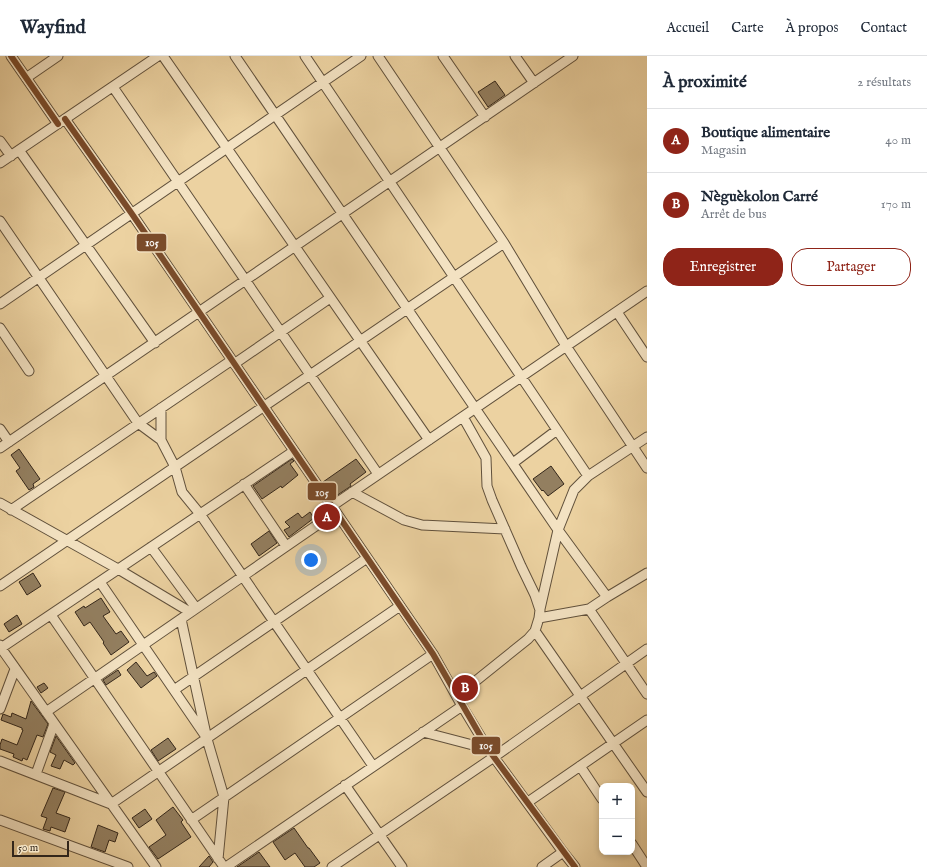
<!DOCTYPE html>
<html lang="fr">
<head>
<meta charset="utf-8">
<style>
	:root { --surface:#fff; --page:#f2f2f3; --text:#1f2937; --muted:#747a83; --line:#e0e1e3; --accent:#8f2418 }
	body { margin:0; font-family:"IM FELL English",serif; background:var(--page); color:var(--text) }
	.controls { position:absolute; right:12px; bottom:12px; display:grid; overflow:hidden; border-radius:8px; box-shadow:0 2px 6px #0003 }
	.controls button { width:36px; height:36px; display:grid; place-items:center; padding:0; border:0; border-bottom:1px solid var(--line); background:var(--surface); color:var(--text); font:20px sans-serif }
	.scale { position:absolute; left:12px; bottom:10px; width:57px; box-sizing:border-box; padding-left:4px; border:2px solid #33261a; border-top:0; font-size:11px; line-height:14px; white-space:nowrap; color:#33261a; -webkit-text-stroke:3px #f3e2c2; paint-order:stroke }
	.you { position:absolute; left:311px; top:504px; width:14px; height:14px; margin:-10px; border:3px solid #fff; border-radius:50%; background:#1a73e8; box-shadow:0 0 0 6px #1a73e833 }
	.badge { display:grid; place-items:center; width:26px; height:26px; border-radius:50%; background:var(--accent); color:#fff; font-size:13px; font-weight:700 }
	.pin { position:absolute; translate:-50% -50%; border:2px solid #fff; box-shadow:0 1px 4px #0006 }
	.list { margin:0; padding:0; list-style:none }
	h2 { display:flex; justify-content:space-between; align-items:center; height:52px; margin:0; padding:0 16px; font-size:17px }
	h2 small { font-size:13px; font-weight:400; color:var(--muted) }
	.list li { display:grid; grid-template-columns:26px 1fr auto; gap:12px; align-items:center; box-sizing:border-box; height:64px; padding:0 16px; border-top:1px solid var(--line) }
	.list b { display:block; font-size:15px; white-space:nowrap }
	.list p { margin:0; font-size:13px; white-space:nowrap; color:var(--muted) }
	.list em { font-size:13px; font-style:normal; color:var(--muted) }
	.actions { display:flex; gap:8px; padding:12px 16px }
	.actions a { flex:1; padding:9px 0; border:1px solid var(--accent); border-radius:16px; text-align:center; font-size:14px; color:var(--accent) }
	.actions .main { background:var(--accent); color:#fff }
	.map { position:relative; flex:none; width:647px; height:811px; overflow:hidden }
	header { display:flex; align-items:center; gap:24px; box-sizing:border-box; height:56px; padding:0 20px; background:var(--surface); border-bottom:1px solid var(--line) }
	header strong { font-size:19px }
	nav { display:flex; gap:22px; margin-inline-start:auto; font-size:14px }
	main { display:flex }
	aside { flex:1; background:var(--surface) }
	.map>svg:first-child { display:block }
</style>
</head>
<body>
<header>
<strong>Wayfind</strong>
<nav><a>Accueil</a><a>Carte</a><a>À propos</a><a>Contact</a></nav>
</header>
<main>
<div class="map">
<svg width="647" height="811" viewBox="0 0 647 811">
	<rect width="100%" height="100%" fill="#ecd2a1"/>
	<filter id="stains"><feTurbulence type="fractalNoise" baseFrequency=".005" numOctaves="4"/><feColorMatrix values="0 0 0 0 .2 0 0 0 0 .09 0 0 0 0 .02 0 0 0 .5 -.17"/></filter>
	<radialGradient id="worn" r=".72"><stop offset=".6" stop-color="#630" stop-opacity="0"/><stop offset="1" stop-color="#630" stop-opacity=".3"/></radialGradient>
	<path fill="#937f60" stroke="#33261a" d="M495 25 505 39 488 51 478 36Z
		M19 393 40 423 33 428 34 431 29 434 16 415 20 412 11 399Z
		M292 403 294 405 290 408 298 419 282 432 281 430 262 443 253 430Z
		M356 403 366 416 350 428 351 430 333 442 323 426Z
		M551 410 564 428 548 440 543 434 542 435 533 423Z
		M310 456 314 462 289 481 284 474 290 471 285 466 298 457 302 462Z
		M269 475 277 487 259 500 251 488Z
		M33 517 41 530 27 539 19 526Z
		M101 542 110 556 103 560 116 578 121 575 129 586 111 599 103 587 104 586 90 566 84 570 75 556 84 550 85 552Z
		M17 559 22 568 9 576 4 568Z
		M136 606 147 620 154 616 157 620 141 632 127 614Z
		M118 614 121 619 106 629 103 624Z
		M44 627 48 632 41 637 37 631Z
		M31 645 48 668 43 681 37 679 27 704 23 702 22 705 13 701 14 698 0 693V689L2 683 17 689 23 674H22V672L1 664 3 658 11 661 12 657 26 663Z
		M56 680 75 707 73 709 64 704 60 713 51 710 56 699 50 696Z
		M168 682 176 693 158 705 151 694Z
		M53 732 65 736 56 757 70 762 65 776 51 771 50 775 43 773 47 762 41 760Z
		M173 751 183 764 181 766 191 781 158 803 149 791 166 779 156 764Z
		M145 753 152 763 139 772 132 762Z
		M98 769 118 777 115 786 109 784 105 796 91 791Z
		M294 772 308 792H309L320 807 314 811H305L295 797 285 804 273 786Z
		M259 796 270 811H237Z
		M209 800 213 806 209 811H199Z"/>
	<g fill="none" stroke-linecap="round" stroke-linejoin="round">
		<g stroke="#61513c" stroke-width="11">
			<path id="minor" d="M11 0 58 68
				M163 0 429 384
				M235 0 558 474 607 541
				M305 0 588 420
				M378 0 504 187 566 290 647 412
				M443 0 485 61
				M515 0 534 27
				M26 22 58 0
				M113 31 378 418
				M65 63 132 158 433 598 462 650 488 693 563 796 575 811
				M0 85 11 100
				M19 94 155 287
				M0 107 158 0
				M0 165 138 367 161 384 175 411 182 436 200 458 373 710
				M0 248 361 0
				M617 256 647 301
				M0 272 29 315
				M234 308 330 242
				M0 373 9 386
				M161 384V352
				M0 392 573 0
				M513 407 557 374
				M244 428 286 490
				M352 436 404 464 422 469 505 473
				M0 447 118 513 190 556
				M332 450 647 235
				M11 454 232 304
				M151 491 196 552
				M100 526 204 678
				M0 530 504 187
				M540 553 558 474 574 434 588 420 647 381
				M589 553 647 638
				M51 559 224 811
				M539 562 589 553 607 541 647 517
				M181 563 207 683 224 741 218 803
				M535 575 647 736
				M0 589 1 592 156 811
				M1 592 294 395
				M174 634 367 502
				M457 640 528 583 535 575 539 562 540 554 535 539 521 510 492 444 487 430 486 402 463 361
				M0 653 15 613
				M46 656 336 456
				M423 676 488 693
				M0 705 111 748 400 550
				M580 710 602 743
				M36 718 54 668
				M345 729 402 811
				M528 746 647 664
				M0 764 128 811
				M191 764 433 598
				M632 788 647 811
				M226 811 462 650
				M332 811 494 701 647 593
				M542 811 563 796"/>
		</g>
		<use href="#minor" stroke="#f3e2c2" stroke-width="9"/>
		<g stroke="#f3e2c2" stroke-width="9">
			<path id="bus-1" d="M11 0 58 68
				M65 63 132 158 433 598 488 693 575 811"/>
		</g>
		<use href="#bus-1" stroke="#7a4b2a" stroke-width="6"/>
	</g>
	<g stroke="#f3e2c2" stroke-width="1.5">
		<rect x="136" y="177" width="31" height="19" rx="4" fill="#7a4b2a"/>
		<rect x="307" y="426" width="30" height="19" rx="4" fill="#7a4b2a"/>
		<rect x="471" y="680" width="30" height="19" rx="4" fill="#7a4b2a"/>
	</g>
	<g font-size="11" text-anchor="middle" font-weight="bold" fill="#fff">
		<text x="152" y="190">105</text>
		<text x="322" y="440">105</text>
		<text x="486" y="693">105</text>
	</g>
	<rect width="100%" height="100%" filter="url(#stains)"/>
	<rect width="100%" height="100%" fill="url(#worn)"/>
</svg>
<div class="controls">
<button>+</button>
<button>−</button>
</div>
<div class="scale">50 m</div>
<div class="you"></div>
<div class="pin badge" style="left:327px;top:461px">A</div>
<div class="pin badge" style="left:465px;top:632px">B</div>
</div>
<aside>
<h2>À proximité<small>2 résultats</small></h2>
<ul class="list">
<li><span class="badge">A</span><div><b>Boutique alimentaire</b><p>Magasin</p></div><em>40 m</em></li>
<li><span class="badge">B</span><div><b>Nèguèkolon Carré</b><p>Arrêt de bus</p></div><em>170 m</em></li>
</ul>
<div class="actions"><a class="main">Enregistrer</a><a>Partager</a></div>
</aside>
</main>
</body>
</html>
